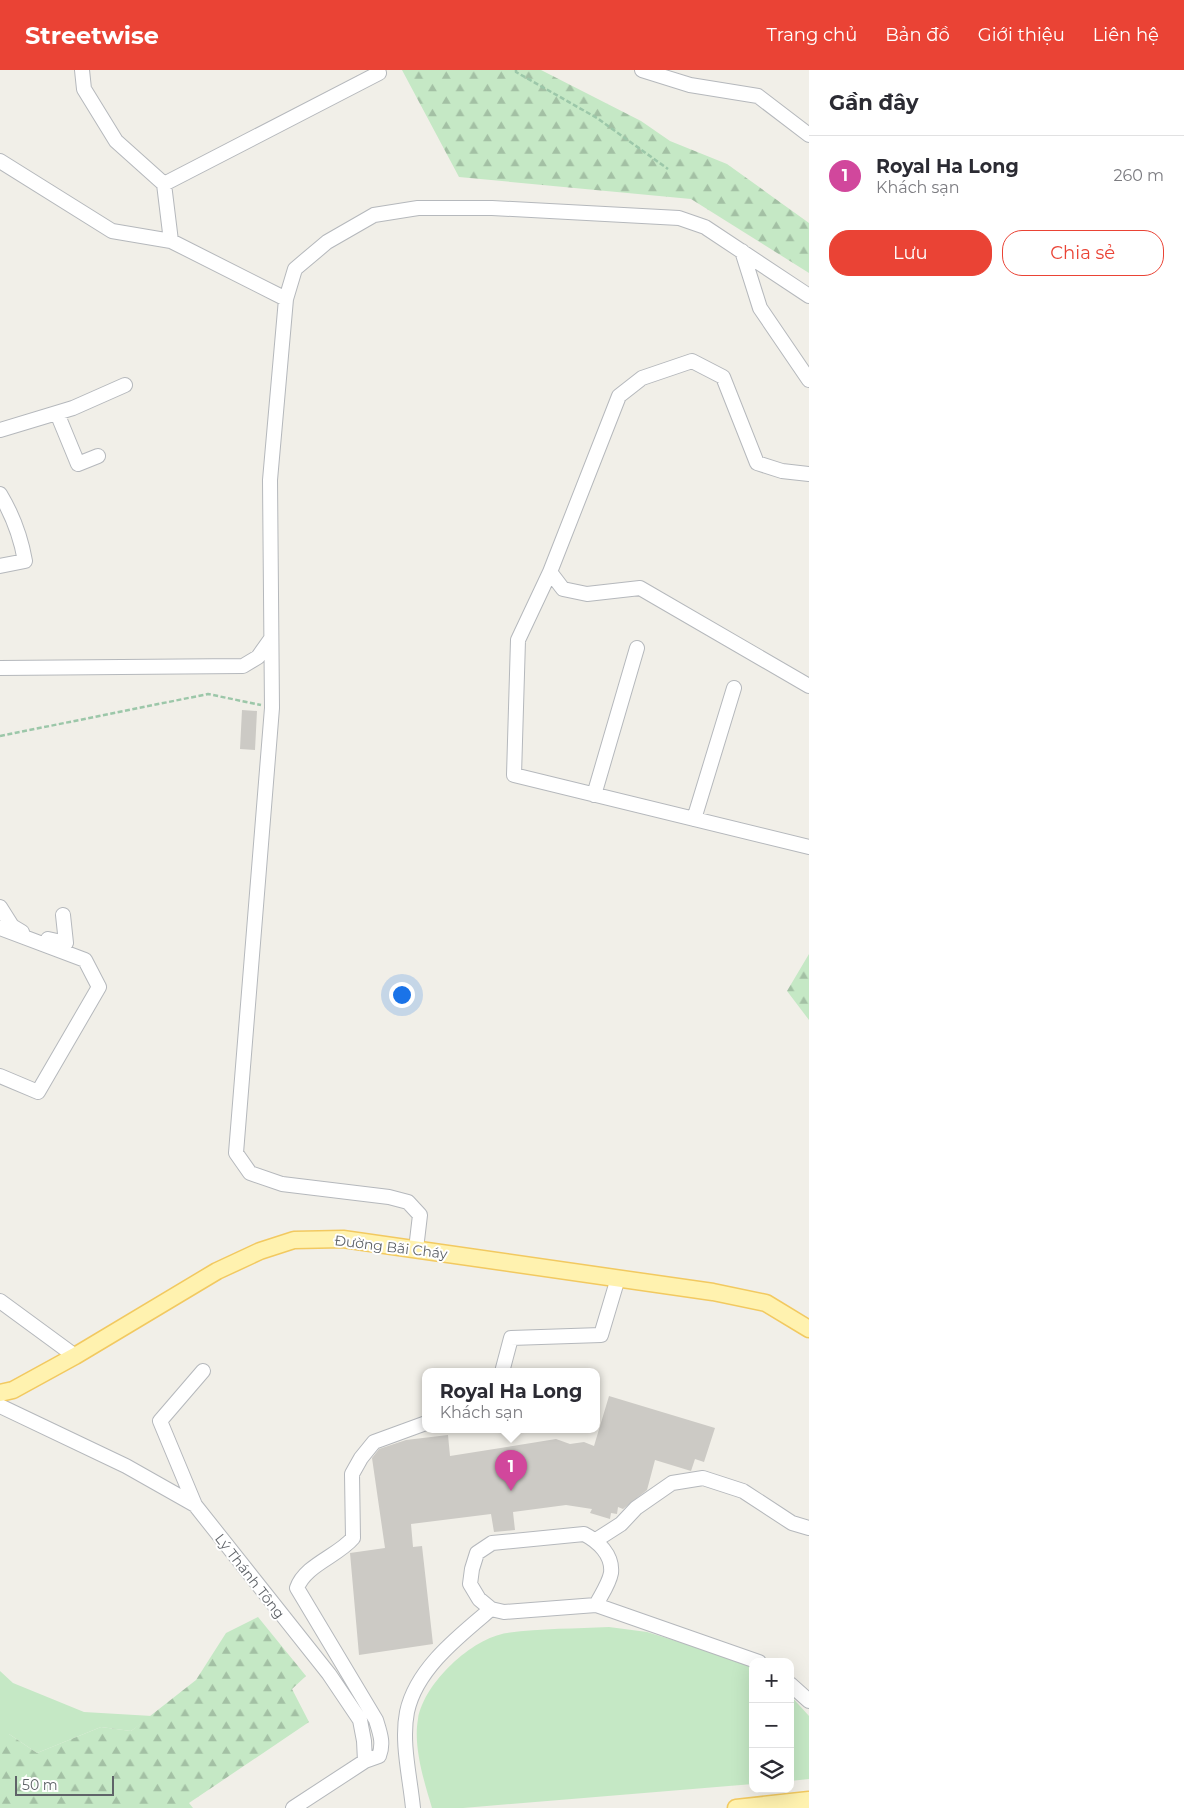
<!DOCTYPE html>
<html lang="vi">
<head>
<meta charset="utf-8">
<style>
	:root { --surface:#fff; --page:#f7f7f7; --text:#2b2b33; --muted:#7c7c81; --line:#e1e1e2; --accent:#ea4335 }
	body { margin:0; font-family:Montserrat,sans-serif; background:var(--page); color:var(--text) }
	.controls { position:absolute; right:15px; bottom:15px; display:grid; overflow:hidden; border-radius:10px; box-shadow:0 5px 20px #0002 }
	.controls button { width:45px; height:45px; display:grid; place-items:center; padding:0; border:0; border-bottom:1px solid var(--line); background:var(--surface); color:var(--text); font:25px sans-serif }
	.scale { position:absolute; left:15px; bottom:12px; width:99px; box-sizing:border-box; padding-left:5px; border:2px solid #5f6368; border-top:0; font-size:14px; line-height:18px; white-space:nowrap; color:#5f6368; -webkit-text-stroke:4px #fff; paint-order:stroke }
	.you { position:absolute; left:401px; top:924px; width:18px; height:18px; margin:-12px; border:4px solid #fff; border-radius:50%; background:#1a73e8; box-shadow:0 0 0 8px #1a73e833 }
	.badge { display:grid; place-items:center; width:32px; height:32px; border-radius:50%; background:var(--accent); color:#fff; font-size:16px; font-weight:700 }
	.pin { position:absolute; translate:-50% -41px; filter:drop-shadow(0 1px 2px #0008) }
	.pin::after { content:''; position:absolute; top:26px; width:18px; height:15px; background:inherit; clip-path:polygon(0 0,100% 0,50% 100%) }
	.popup { position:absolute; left:422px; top:1298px; width:178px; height:65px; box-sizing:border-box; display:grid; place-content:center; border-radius:10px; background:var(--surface); filter:drop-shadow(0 1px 4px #0005); font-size:16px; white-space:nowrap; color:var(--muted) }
	.popup b { font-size:19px; color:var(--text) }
	.popup::after { content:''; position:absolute; left:50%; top:100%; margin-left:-10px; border:10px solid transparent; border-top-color:var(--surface) }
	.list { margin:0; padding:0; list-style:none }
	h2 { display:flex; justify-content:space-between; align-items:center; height:65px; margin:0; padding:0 20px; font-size:21px }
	h2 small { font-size:16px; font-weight:400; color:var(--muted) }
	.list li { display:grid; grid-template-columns:32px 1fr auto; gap:15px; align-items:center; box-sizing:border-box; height:80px; padding:0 20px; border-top:1px solid var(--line) }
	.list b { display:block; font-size:19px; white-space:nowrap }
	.list p { margin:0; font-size:16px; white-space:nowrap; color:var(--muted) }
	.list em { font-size:16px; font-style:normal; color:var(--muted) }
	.actions { display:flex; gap:10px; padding:15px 20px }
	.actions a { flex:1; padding:11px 0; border:1px solid var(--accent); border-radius:20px; text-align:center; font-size:18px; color:var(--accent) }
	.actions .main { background:var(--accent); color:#fff }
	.icon { flex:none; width:28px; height:28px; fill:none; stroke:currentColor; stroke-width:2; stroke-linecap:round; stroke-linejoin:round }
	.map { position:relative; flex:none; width:809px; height:1738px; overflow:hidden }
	header { display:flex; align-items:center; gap:30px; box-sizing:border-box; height:70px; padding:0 25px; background:var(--accent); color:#fff }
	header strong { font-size:24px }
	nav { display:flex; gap:28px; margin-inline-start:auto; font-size:18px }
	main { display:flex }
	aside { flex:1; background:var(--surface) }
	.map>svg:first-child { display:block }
</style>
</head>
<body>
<header>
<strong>Streetwise</strong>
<nav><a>Trang chủ</a><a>Bản đồ</a><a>Giới thiệu</a><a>Liên hệ</a></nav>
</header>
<main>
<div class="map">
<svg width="809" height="1738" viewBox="0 0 809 1738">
	<defs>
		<pattern id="forest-firs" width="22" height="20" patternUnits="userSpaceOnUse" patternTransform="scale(1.25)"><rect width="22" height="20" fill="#c5e8c5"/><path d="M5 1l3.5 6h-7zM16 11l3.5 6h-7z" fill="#a3c0a4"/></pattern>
	</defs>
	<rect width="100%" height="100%" fill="#f1efe8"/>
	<path fill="#c5e8c5" d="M609 1557 647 1562 747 1593 753 1596V1714L463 1738H432C424 1711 413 1677 418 1649 424 1613 472 1568 507 1563 540 1558 576 1559 609 1557Z
		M0 1601 13 1613 84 1642 152 1646 131 1661 101 1657 37 1683 9 1664H0Z
		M790 1625 809 1646V1709L790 1711Z"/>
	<path fill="url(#forest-firs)" d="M402 0H541L641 51 670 71 727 94 809 153V203L691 129 459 107Z
		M809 884V950L787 921Z
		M258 1547 306 1606 292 1619 309 1652 189 1733 193 1738H0V1664H9L37 1683 101 1657 131 1661 196 1610 226 1563Z"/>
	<path fill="#cccac5" d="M242 640 257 641 255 680 240 679Z
		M609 1326 715 1358 704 1392 695 1389 691 1401 655 1390 647 1420 623 1439 618 1437 617 1444 611 1443 610 1449 590 1443 592 1439 566 1435 513 1442 515 1460 494 1462 491 1444 411 1454 413 1477 422 1476 433 1574 359 1585 350 1483 385 1478 372 1388 379 1379 406 1370 448 1365 450 1386 556 1369 570 1374 584 1372 594 1376Z"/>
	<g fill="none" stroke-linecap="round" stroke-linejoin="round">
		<g stroke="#b5b8bc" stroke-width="16">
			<path id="minor" d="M82 0 84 19 116 71 164 114 171 171
				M642 0 690 15 758 26 809 65
				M0 91 112 161 171 171 286 229
				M164 114 379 3 377 0
				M742 181 760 238 809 310
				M57 343 78 394 98 386
				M0 360 73 338 125 315
				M809 404 782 401 757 393 723 307 692 291 642 308 619 326 550 502 563 519 587 524 640 518 809 616
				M0 424C12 444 21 468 25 491L0 496
				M550 502 518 570 514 705 809 777
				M0 598 243 596 258 587 270 570
				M594 725 637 578
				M694 749 734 618
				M0 837 12 856 22 862
				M0 858 85 890 99 917 38 1022 0 1006
				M48 869 66 873 63 845
				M416 1179 420 1145 408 1132 389 1127 282 1114 250 1103 236 1083 272 638 270 410 286 229 295 199 327 172 374 145 418 138H492L679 148 705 157 809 226
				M0 1231 75 1286
				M502 1302 511 1268 601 1265 618 1208
				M0 1336 126 1396 195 1435 329 1604 360 1650 364 1671 365 1691 293 1738
				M195 1435 160 1351 203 1301
				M584 1464C598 1471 613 1485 611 1503 609 1514 601 1525 596 1535L504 1542 491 1539 479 1529 470 1514 472 1499 477 1483 492 1473Z
				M596 1470 621 1454 636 1438 672 1413 703 1408 743 1421 792 1453 809 1458
				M596 1535 759 1592
				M790 1614 809 1631
				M365 1691 379 1686C384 1673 380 1663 376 1650L297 1518C305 1495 338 1486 353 1468L352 1404 361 1388 374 1372 426 1353
				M413 1738C410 1707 401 1672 407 1642 416 1599 459 1566 491 1539"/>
		</g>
		<g stroke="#f2c960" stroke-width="19">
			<path id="major" d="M0 1323 13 1320 75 1286 217 1201 260 1181 294 1170 343 1169 713 1222 766 1233 809 1259
				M736 1738 809 1730"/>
		</g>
		<path stroke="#9cc7a9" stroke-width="2.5" stroke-dasharray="5 2.5" stroke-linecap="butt" d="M516 0V2L597 48 668 99
			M0 666 208 624 261 635"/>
		<use href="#minor" stroke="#fff" stroke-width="14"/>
		<use href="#major" stroke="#fff2af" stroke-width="16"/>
	</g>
	<g text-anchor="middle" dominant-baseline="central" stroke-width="4" stroke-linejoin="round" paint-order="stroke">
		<g font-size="14" fill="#5f6368" stroke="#fff">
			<text transform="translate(391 1177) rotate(7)">Đường Bãi Cháy</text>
			<text transform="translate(250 1506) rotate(52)">Lý Thánh Tông</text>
		</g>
	</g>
</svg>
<div class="controls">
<button>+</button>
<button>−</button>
<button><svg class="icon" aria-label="layers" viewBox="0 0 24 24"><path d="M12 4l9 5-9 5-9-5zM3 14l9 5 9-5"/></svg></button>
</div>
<div class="scale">50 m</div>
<div class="you"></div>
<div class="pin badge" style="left:511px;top:1421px;background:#d1479c">1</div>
<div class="popup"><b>Royal Ha Long</b>Khách sạn</div>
</div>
<aside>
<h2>Gần đây<small></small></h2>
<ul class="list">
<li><span class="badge" style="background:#d1479c">1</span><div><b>Royal Ha Long</b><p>Khách sạn</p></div><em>260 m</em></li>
</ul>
<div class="actions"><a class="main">Lưu</a><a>Chia sẻ</a></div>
</aside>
</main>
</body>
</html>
